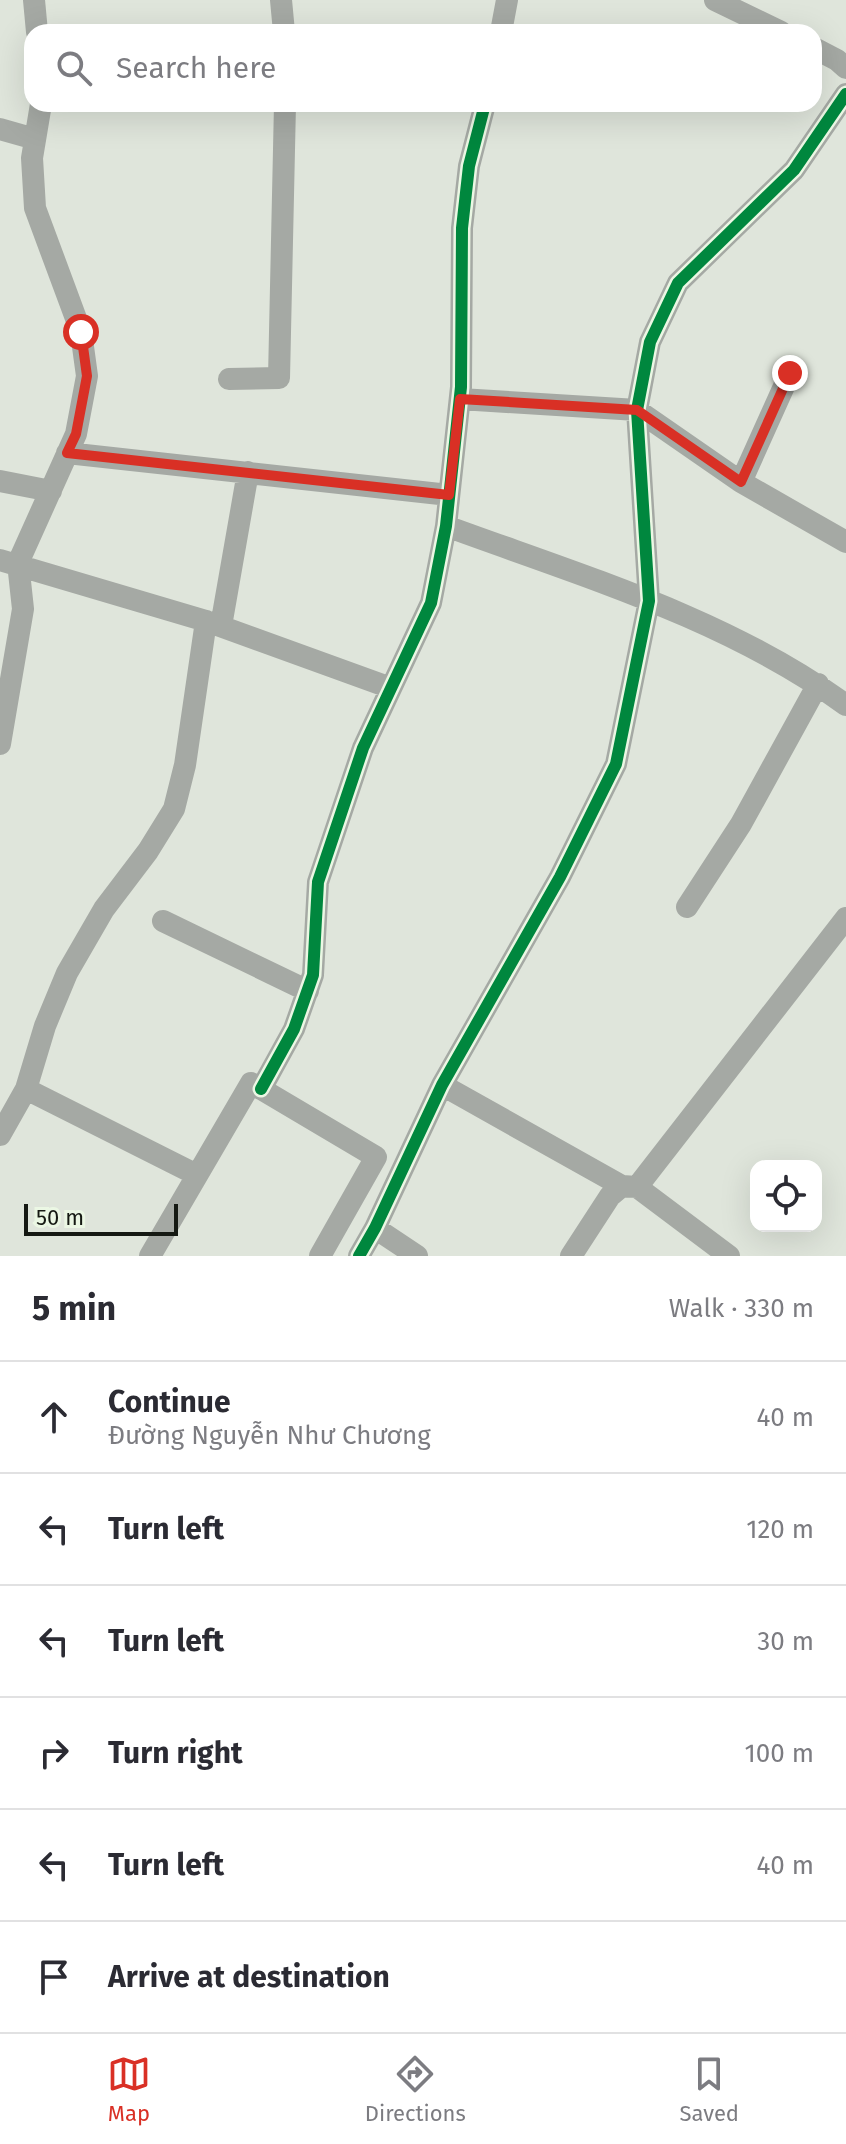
<!DOCTYPE html>
<html lang="en">
<head>
<meta charset="utf-8">
<style>
	:root { --surface:#fff; --page:#f2f2f3; --text:#2b2b33; --muted:#7c7c81; --line:#e1e1e2; --accent:#d93025 }
	body { margin:0; font-family:"Fira Sans",sans-serif; background:var(--page); color:var(--text) }
	.controls { position:absolute; right:24px; bottom:24px; display:grid; overflow:hidden; border-radius:16px; box-shadow:0 8px 32px #0002 }
	.controls button { width:72px; height:72px; display:grid; place-items:center; padding:0; border:0; border-bottom:2px solid var(--line); background:var(--surface); color:var(--text); font:40px sans-serif }
	.scale { position:absolute; left:24px; bottom:20px; width:154px; box-sizing:border-box; padding-left:8px; border:4px solid #151913; border-top:0; font-size:22px; line-height:28px; white-space:nowrap; color:#151913; -webkit-text-stroke:6px #ebf7e4; paint-order:stroke }
	.stop { position:absolute; width:24px; height:24px; margin:-18px; border:6px solid #d93025; border-radius:50%; background:#fff }
	.stop.end { background:#d93025; border-color:#fff; box-shadow:0 2px 8px #0008 }
	.list { margin:0; padding:0; list-style:none }
	h2 { display:flex; justify-content:space-between; align-items:center; height:104px; margin:0; padding:0 32px; font-size:34px }
	h2 small { font-size:26px; font-weight:400; color:var(--muted) }
	.list li { display:grid; grid-template-columns:52px 1fr auto; gap:24px; align-items:center; box-sizing:border-box; height:112px; padding:0 32px; border-top:2px solid var(--line) }
	.list b { display:block; font-size:30px; white-space:nowrap }
	.list p { margin:0; font-size:26px; white-space:nowrap; color:var(--muted) }
	.list em { font-size:26px; font-style:normal; color:var(--muted) }
	.icon { flex:none; width:44px; height:44px; fill:none; stroke:currentColor; stroke-width:2; stroke-linecap:round; stroke-linejoin:round }
	.map { position:relative; flex:none; width:846px; height:1256px; overflow:hidden }
	.search { position:absolute; background:var(--surface); box-shadow:0 8px 32px #0002; left:24px; right:24px; top:24px; height:88px; display:flex; align-items:center; gap:20px; box-sizing:border-box; padding:0 28px; border-radius:24px; color:var(--muted); font-size:30px }
	.sheet { height:776px; background:var(--surface) }
	nav { display:flex; justify-content:space-around; align-items:center; box-sizing:border-box; height:112px; border-top:2px solid var(--line); background:var(--surface); font-size:22px; color:var(--muted) }
	nav a { display:grid; justify-items:center; gap:4px }
	nav .on { color:var(--accent) }
	.map>svg:first-child { display:block }
</style>
</head>
<body>
<div class="map">
<svg width="846" height="1256" viewBox="0 0 846 1256">
	<rect width="100%" height="100%" fill="#dfe5db"/>
	<g fill="none" stroke-linecap="round" stroke-linejoin="round">
		<path stroke="#a5a9a4" stroke-width="22" d="M34 0 37 32
			M281 0 284 32
			M715 0 781 32
			M501 32 507 0
			M814 48 837 60 846 68
			M0 129 35 139
			M229 379 279 378 285 104
			M460 399 637 410 741 482 846 542
			M67 453 449 495
			M0 481 51 491
			M741 482 790 373
			M446 526C582 576 728 619 846 705
			M0 560 206 621 391 688
			M221 626 248 472
			M0 744 23 609 18 563 76 434 87 376 81 332 35 208 32 158 41 104
			M687 907 741 824 818 684
			M163 921 308 991
			M442 1085 622 1186 637 1187 846 918
			M26 1089 197 1175
			M261 1089 294 1029 313 975 318 882 363 748 431 603 446 526 461 387 462 228 469 166 485 104
			M0 1135 26 1089 45 1026 67 973 104 909 148 851 174 809 185 765 206 621
			M637 1187 729 1256
			M375 1228 417 1256
			M150 1256 251 1083 376 1157 320 1256
			M359 1256 375 1228 442 1085 560 877 616 764 649 601 637 410 650 342 678 283 794 170 846 94
			M571 1256 610 1196 622 1186"/>
		<g stroke="#ebf7e4" stroke-width="17">
			<path id="cycleway" d="M261 1089 294 1029 313 975 318 882 363 748 431 603 446 526 461 387 462 228 469 166 485 104
				M359 1256 375 1228 442 1085 560 877 616 764 649 601 637 410 650 342 678 283 794 170 846 94"/>
		</g>
		<use href="#cycleway" stroke="#00873e" stroke-width="12"/>
	</g>
	<g fill="none" stroke-linecap="round" stroke-linejoin="round">
		<path stroke="#d93025" stroke-width="10" d="M81 332 87 376 76 434 67 453 449 495 460 399 637 410 741 482 790 373"/>
	</g>
</svg>
<div class="controls">
<button><svg class="icon" aria-label="locate" viewBox="0 0 24 24"><circle cx="12" cy="12" r="6"/><path d="M12 2v4M12 18v4M2 12h4M18 12h4"/></svg></button>
</div>
<div class="scale">50 m</div>
<div class="stop" style="left:81px;top:332px"></div>
<div class="stop end" style="left:790px;top:373px"></div>
<div class="search"><svg class="icon" aria-label="search" viewBox="0 0 24 24"><circle cx="10" cy="10" r="6"/><path d="M15 15l6 6"/></svg>Search here</div>
</div>
<section class="sheet">
<h2>5 min<small>Walk · 330 m</small></h2>
<ul class="list">
<li><svg class="icon" aria-label="ahead" viewBox="0 0 24 24"><path d="M12 20V5M6 11l6-6 6 6"/></svg><div><b>Continue</b><p>Đường Nguyễn Như Chương</p></div><em>40 m</em></li>
<li><svg class="icon" aria-label="left" viewBox="0 0 24 24"><path d="M17 20v-9H6M10 6l-5 5 5 5"/></svg><div><b>Turn left</b></div><em>120 m</em></li>
<li><svg class="icon" aria-label="left" viewBox="0 0 24 24"><path d="M17 20v-9H6M10 6l-5 5 5 5"/></svg><div><b>Turn left</b></div><em>30 m</em></li>
<li><svg class="icon" aria-label="right" viewBox="0 0 24 24"><path d="M7 20v-9h11M14 6l5 5-5 5"/></svg><div><b>Turn right</b></div><em>100 m</em></li>
<li><svg class="icon" aria-label="left" viewBox="0 0 24 24"><path d="M17 20v-9H6M10 6l-5 5 5 5"/></svg><div><b>Turn left</b></div><em>40 m</em></li>
<li><svg class="icon" aria-label="arrive" viewBox="0 0 24 24"><path d="M6 21V4h12l-3 4 3 4H6"/></svg><div><b>Arrive at destination</b></div></li>
</ul>
</section>
<nav>
<a class="on"><svg class="icon" aria-label="map" viewBox="0 0 24 24"><path d="M3 6l6-2 6 2 6-2v14l-6 2-6-2-6 2zM9 4v14M15 6v14"/></svg>Map</a>
<a><svg class="icon" aria-label="directions" viewBox="0 0 24 24"><path d="M12 3l9 9-9 9-9-9zM9 14v-3h6M13 9l2 2-2 2"/></svg>Directions</a>
<a><svg class="icon" aria-label="saved" viewBox="0 0 24 24"><path d="M7 4h10v16l-5-4-5 4z"/></svg>Saved</a>
</nav>
</body>
</html>
